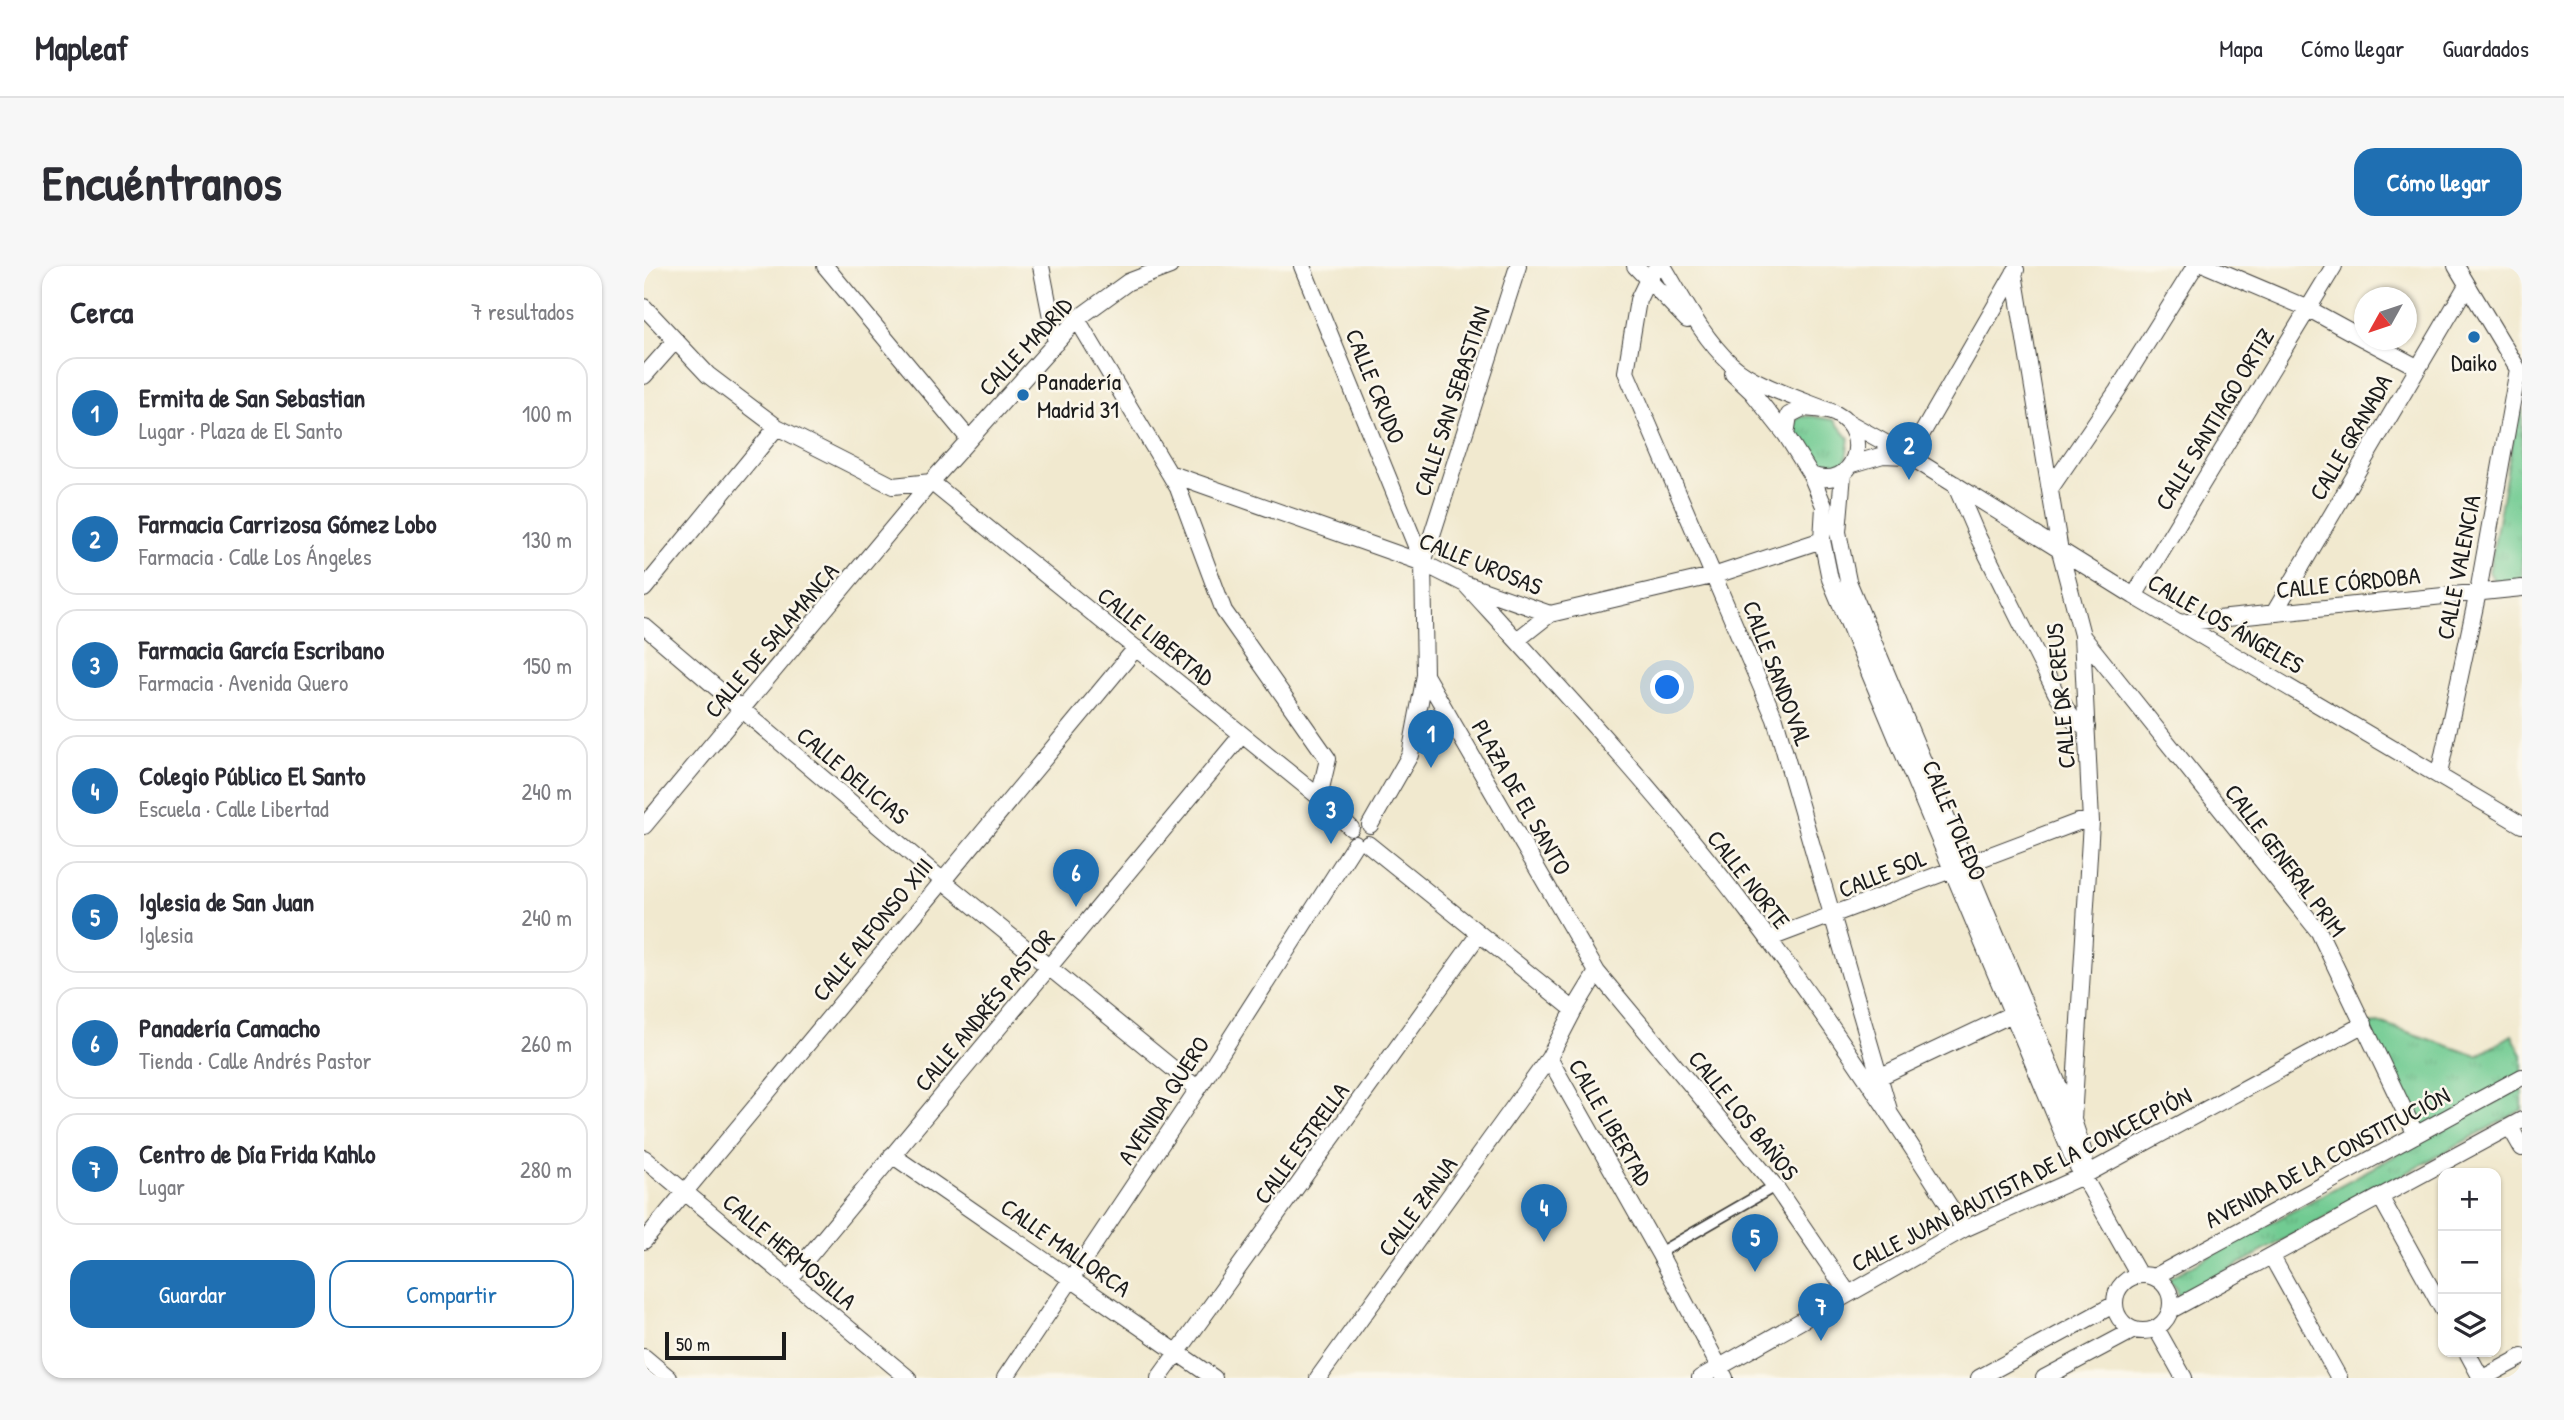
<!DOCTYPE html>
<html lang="es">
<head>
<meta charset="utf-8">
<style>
	:root { --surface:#fff; --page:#f7f7f7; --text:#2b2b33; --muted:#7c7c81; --line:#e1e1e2; --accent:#1f6fb2 }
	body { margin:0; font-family:"Patrick Hand",sans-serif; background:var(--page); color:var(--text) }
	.controls { position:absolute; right:21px; bottom:21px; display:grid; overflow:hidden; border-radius:14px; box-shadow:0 2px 5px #0004 }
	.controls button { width:63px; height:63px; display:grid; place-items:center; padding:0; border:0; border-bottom:2px solid var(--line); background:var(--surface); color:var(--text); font:35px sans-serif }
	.compass { position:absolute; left:1710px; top:21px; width:63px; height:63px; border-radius:50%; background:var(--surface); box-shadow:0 2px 5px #0004; rotate:230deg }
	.scale { position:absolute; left:21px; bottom:18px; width:121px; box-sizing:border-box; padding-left:7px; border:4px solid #1c1c1c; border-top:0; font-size:19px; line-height:24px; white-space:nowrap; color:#1c1c1c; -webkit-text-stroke:5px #fbf7ec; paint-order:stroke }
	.you { position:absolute; left:1024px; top:422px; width:24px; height:24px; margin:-18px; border:5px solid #fff; border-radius:50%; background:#1a73e8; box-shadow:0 0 0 10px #1a73e833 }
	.badge { display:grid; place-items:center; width:46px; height:46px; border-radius:50%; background:var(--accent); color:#fff; font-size:23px; font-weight:700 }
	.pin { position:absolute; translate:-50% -58px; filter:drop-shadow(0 2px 4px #0008) }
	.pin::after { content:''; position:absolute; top:37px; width:24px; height:21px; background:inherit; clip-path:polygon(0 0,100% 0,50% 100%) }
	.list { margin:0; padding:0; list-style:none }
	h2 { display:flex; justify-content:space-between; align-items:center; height:91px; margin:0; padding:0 28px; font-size:30px }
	h2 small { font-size:23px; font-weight:400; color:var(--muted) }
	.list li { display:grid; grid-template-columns:46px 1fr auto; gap:21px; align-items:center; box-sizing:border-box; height:112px; margin:0 14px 14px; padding:0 14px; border:2px solid var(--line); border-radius:21px }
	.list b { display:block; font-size:26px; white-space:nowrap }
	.list p { margin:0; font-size:23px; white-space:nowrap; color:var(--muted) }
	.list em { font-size:23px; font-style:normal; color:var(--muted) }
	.actions { display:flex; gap:14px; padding:21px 28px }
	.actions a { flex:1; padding:16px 0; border:2px solid var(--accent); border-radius:21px; text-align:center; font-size:24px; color:var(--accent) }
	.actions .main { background:var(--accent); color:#fff }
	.icon { flex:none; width:38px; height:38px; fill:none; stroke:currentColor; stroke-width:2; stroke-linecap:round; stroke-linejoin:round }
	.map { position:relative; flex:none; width:1878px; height:1112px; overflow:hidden; border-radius:21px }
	header { display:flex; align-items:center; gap:42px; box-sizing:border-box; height:98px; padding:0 35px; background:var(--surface); border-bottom:2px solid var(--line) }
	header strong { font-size:33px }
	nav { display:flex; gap:38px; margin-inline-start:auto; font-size:24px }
	.intro { display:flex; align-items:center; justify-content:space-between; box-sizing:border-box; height:168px; padding:0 42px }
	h1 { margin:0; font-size:49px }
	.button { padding:18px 32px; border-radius:21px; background:var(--accent); color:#fff; font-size:24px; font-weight:700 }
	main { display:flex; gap:42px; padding:0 42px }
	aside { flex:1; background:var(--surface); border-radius:21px; box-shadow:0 2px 5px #0004 }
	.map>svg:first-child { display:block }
</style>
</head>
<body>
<header>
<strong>Mapleaf</strong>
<nav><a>Mapa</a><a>Cómo llegar</a><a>Guardados</a></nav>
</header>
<div class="intro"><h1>Encuéntranos</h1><a class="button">Cómo llegar</a></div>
<main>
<aside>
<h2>Cerca<small>7 resultados</small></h2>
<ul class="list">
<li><span class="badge">1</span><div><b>Ermita de San Sebastian</b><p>Lugar · Plaza de El Santo</p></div><em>100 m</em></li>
<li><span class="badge">2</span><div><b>Farmacia Carrizosa Gómez Lobo</b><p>Farmacia · Calle Los Ángeles</p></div><em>130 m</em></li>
<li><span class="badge">3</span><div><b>Farmacia García Escribano</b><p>Farmacia · Avenida Quero</p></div><em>150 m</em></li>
<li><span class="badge">4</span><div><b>Colegio Público El Santo</b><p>Escuela · Calle Libertad</p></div><em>240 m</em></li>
<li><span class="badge">5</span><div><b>Iglesia de San Juan</b><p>Iglesia</p></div><em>240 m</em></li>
<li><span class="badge">6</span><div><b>Panadería Camacho</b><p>Tienda · Calle Andrés Pastor</p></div><em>260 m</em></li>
<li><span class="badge">7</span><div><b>Centro de Día Frida Kahlo</b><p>Lugar</p></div><em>280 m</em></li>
</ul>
<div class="actions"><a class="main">Guardar</a><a>Compartir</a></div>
</aside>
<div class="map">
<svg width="1878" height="1112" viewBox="0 0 1878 1112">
	<defs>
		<pattern id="grass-tufts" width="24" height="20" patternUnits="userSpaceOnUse" patternTransform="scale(1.75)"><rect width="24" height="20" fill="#71cb92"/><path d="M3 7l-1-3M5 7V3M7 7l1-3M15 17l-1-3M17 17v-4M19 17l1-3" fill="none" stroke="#61ae7d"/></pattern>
	</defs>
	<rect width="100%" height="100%" fill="#fbf7ec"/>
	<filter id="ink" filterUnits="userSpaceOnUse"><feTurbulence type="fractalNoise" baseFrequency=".0143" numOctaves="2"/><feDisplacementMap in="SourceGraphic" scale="14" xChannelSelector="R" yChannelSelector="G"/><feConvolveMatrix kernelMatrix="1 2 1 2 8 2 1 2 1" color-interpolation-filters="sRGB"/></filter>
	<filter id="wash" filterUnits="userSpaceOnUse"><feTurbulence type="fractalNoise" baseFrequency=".00686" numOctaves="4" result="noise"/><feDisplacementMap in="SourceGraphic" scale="28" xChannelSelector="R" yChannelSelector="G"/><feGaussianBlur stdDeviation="1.57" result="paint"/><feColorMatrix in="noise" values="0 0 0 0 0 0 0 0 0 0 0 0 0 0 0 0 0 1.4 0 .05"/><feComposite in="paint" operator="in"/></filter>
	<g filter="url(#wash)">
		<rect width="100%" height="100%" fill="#f1e9cf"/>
		<path fill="url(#grass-tufts)" stroke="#467457" stroke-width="2" d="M1874 144H1878V315L1852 318 1845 306Z
			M1167 150 1190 154 1205 172 1202 195 1192 203C1164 205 1155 182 1150 158L1155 151Z
			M1738 757 1833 790 1868 769 1878 789V811L1772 869 1720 758Z
			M1878 821V844L1535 1031 1533 1023 1523 1013Z"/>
	</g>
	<g filter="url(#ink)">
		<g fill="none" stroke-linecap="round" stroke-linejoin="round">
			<g stroke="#3c3b37" stroke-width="13">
				<path id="pedestrian" d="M1015 987 1131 920"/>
			</g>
			<g stroke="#3c3b37" stroke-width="18">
				<path id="minor" d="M181 0 325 173
					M397 0 412 77
					M658 0 779 297
					M991 0 1043 54
					M1014 0 1005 11 994 34 982 106 1131 453 1245 844
					M1019 0C1039 33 1058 71 1087 98 1111 120 1159 134 1190 147
					M1564 0 1663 42 1720 73
					M1812 0 1878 110
					M1370 7 1416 285 1438 369 1447 556 1429 854
					M0 41 64 109 133 161 249 220 287 216
					M433 53 534 222 580 345 684 493 675 531
					M1722 74 1773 101
					M1089 108 1108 126 1142 169
					M0 110 31 75
					M1159 142C1169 143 1183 143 1192 148 1230 168 1210 226 1167 209L1142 169 1145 149Z
					M1202 155 1265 190 1490 330 1878 559
					M1265 190 1372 4
					M1209 198 1239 189 1263 190
					M525 207 779 297 821 318 906 348 1072 309 1178 274
					M1199 208 1194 266 1204 315 1429 854 1440 887 1441 909
					M1167 209 1180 240 1178 274 1186 313 1429 892 1495 1009
					M287 216 675 531 707 562
					M1311 218 1333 269 1412 427 1430 455 1443 461
					M1406 223 1473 125 1551 0
					M821 318C919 425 1018 531 1105 647 1182 748 1252 855 1320 963
					M0 323 133 161
					M1490 330 1690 0
					M1630 347 1823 19
					M1535 357 1878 322
					M0 360 298 614 554 823
					M1439 371 1675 666 1772 869
					M873 374 906 348
					M781 409 779 297 874 0
					M1795 508 1834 326 1874 103
					M726 559 766 489 781 409 953 706 930 744
					M0 560 287 216 433 53 484 16 526 0
					M724 578 930 744 905 792 1015 987 1081 1112
					M1124 673 1434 556H1447
					M953 706 1131 920 1204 1027
					M1235 811 1366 749
					M1866 861 1878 882
					M248 889 570 1112
					M0 892 264 1112
					M1737 932 1799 1044
					M0 975 492 382
					M1628 991 1695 1112
					M1471 1037a28 28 0 1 1 56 0a28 28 0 1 1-56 0Z
					M1510 1011 1878 811
					M145 1014 597 470
					M1527 1044 1878 854
					M1512 1062 1540 1112
					M1823 1086 1837 1112
					M0 1091 25 1112
					M361 1112 554 823 711 578
					M515 1112 835 668
					M674 1112 905 792
					M1056 1112 1320 963 1441 909 1720 758
					M1335 1112 1471 1038
					M1400 1112 1490 1064
					M1839 1112 1878 1091"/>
			</g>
			<use href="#pedestrian" stroke="#fff" stroke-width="10"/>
			<use href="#minor" stroke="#fff" stroke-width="16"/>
		</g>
	</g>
	<g fill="#1f6fb2" stroke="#fbf7ec" stroke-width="2.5">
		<circle cx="1830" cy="71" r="7"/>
		<circle cx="379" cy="129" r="7"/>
	</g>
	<g text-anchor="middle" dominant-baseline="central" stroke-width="5" stroke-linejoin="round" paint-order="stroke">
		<g font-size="24" fill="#1c1c1c" stroke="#fbf7ec">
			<text transform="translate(381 80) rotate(-47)">CALLE MADRID</text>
			<text transform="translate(732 120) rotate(68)">CALLE CRUDO</text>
			<text transform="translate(807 135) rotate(-72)">CALLE SAN SEBASTIAN</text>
			<text transform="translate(1570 153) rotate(-59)">CALLE SANTIAGO ORTIZ</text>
			<text transform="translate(1706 171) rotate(-60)">CALLE GRANADA</text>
			<text transform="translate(837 297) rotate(22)">CALLE UROSAS</text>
			<text transform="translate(1814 301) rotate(-79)">CALLE VALENCIA</text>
			<text transform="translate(1704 316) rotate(-6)">CALLE CÓRDOBA</text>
			<text transform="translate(1582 357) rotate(30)">CALLE LOS ÁNGELES</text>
			<text transform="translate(512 370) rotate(39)">CALLE LIBERTAD</text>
			<text transform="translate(127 374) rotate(-50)">CALLE DE SALAMANCA</text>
			<text transform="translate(1134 407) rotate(69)">CALLE SANDOVAL</text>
			<text transform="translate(1416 430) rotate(-95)">CALLE DR CREUS</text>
			<text transform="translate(209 509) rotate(40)">CALLE DELICIAS</text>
			<text transform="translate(878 531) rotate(60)">PLAZA DE EL SANTO</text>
			<text transform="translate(1311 554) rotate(67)">CALLE TOLEDO</text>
			<text transform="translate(1642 594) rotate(53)">CALLE GENERAL PRIM</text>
			<text transform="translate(1238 607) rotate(-22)">CALLE SOL</text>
			<text transform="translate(1105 613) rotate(52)">CALLE NORTE</text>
			<text transform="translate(228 663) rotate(-51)">CALLE ALFONSO XIII</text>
			<text transform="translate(340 744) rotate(-50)">CALLE ANDRÉS PASTOR</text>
			<text transform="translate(519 834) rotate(-57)">AVENIDA QUERO</text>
			<text transform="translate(1100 849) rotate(51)">CALLE LOS BAÑOS</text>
			<text transform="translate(967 856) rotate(60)">CALLE LIBERTAD</text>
			<text transform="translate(657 877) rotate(-54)">CALLE ESTRELLA</text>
			<text transform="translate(1683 891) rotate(-28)">AVENIDA DE LA CONSTITUCIÓN</text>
			<text transform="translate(1377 913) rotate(-27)">CALLE JUAN BAUTISTA DE LA CONCECPIÓN</text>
			<text transform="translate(773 940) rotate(-54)">CALLE ZANJA</text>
			<text transform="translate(422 981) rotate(35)">CALLE MALLORCA</text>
			<text transform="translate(146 985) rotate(40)">CALLE HERMOSILLA</text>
		</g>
		<g font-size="24" fill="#1c1c1c" stroke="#fbf7ec">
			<text x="1830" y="96">Daiko</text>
			<text x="393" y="115" text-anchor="start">Panadería<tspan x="393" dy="28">Madrid 31</tspan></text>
		</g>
	</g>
</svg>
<div class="controls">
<button>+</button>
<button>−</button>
<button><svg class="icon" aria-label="layers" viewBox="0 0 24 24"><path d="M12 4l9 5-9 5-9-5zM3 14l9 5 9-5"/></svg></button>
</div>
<svg class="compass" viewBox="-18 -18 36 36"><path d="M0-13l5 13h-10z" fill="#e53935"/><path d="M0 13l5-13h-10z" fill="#7c7c81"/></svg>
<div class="scale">50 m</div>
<div class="you"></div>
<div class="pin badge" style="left:787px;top:502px">1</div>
<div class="pin badge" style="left:1265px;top:214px">2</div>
<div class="pin badge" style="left:687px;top:578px">3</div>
<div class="pin badge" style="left:900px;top:976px">4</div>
<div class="pin badge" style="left:1111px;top:1006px">5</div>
<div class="pin badge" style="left:432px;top:641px">6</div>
<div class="pin badge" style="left:1177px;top:1075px">7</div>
</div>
</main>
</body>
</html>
